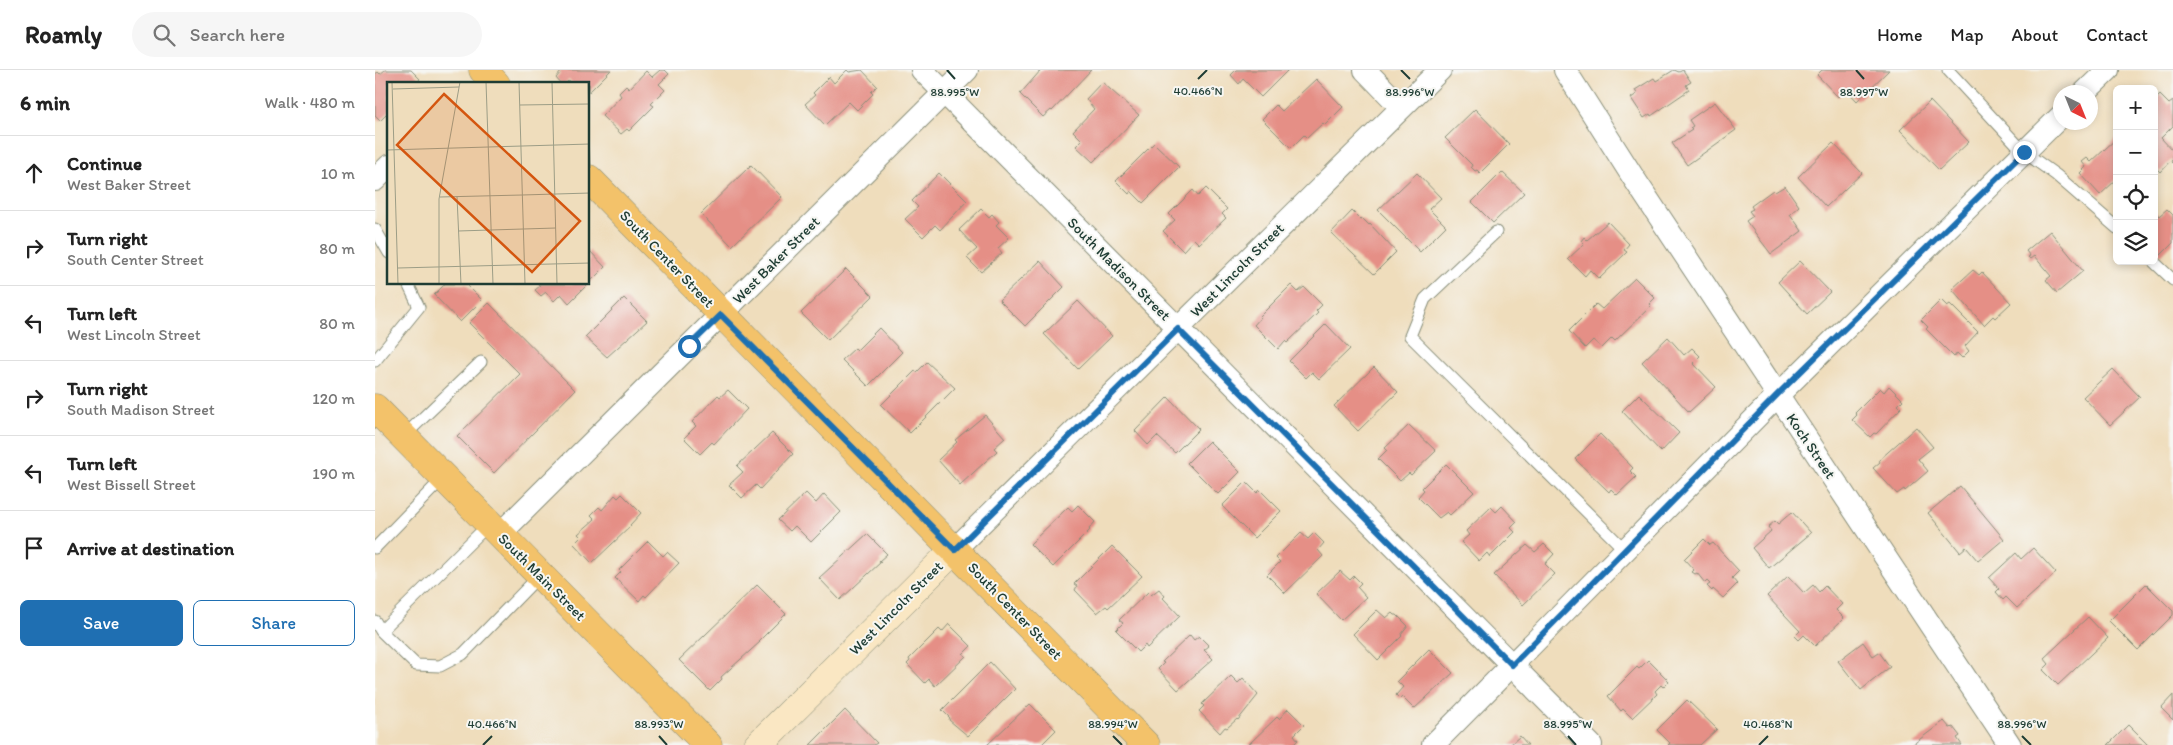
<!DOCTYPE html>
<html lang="en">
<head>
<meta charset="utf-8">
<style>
	:root { --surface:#fff; --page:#f6f6f6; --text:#222; --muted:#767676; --line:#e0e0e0; --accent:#1f6fb2 }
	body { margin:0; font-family:Itim,sans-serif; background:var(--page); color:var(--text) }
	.controls { position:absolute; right:15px; top:15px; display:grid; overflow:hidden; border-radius:8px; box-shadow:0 2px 8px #0003 }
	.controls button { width:45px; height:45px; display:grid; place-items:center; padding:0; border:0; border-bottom:1px solid var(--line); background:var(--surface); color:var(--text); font:25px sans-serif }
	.compass { position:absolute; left:1678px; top:15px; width:45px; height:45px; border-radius:50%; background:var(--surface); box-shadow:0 2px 8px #0003; rotate:137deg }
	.stop { position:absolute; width:15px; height:15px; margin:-11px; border:4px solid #1f6fb2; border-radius:50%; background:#fff }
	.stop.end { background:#1f6fb2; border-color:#fff; box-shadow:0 1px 5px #0008 }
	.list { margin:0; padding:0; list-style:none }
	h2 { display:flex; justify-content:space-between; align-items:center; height:65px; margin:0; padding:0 20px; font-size:21px }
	h2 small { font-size:16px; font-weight:400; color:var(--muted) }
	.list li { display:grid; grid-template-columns:32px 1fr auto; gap:15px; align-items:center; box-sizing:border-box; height:75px; padding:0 20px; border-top:1px solid var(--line) }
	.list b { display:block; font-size:19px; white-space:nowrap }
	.list p { margin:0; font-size:16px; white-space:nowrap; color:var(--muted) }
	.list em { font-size:16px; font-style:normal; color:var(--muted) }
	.actions { display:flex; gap:10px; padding:15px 20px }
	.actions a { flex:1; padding:11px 0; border:1px solid var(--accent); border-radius:8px; text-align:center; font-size:18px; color:var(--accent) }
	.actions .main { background:var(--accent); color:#fff }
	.icon { flex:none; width:28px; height:28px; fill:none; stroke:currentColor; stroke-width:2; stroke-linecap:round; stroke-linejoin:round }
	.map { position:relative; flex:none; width:1798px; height:675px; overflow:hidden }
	header { display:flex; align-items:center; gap:30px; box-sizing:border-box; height:70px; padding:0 25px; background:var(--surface); border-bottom:1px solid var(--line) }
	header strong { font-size:24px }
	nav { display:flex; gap:28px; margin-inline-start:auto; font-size:18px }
	.search { width:350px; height:45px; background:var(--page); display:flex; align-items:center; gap:12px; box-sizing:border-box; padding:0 18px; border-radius:28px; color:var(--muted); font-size:19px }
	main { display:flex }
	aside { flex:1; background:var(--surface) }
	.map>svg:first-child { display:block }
</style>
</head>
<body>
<header>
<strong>Roamly</strong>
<div class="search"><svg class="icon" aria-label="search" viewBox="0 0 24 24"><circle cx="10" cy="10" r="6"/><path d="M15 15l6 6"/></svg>Search here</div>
<nav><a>Home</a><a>Map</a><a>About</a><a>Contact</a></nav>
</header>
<main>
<aside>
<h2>6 min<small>Walk · 480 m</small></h2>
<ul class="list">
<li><svg class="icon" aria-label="ahead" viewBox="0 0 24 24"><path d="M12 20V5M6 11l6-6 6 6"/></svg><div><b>Continue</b><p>West Baker Street</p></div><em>10 m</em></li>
<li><svg class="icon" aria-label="right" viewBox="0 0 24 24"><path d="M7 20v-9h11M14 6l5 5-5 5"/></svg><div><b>Turn right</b><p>South Center Street</p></div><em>80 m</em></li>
<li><svg class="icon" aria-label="left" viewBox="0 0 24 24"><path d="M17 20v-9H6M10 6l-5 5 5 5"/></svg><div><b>Turn left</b><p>West Lincoln Street</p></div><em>80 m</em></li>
<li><svg class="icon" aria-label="right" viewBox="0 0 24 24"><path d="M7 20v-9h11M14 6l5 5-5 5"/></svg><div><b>Turn right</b><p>South Madison Street</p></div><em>120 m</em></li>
<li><svg class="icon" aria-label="left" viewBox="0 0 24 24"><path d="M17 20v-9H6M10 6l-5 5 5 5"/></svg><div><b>Turn left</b><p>West Bissell Street</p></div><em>190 m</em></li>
<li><svg class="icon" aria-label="arrive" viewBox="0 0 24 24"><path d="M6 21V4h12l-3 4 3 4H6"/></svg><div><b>Arrive at destination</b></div></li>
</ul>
<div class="actions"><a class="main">Save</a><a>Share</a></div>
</aside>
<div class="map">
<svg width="1798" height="675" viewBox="0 0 1798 675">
	<rect width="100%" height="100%" fill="#f6f6f2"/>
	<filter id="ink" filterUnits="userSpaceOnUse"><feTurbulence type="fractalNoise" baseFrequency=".02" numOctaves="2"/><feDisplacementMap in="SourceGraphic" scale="10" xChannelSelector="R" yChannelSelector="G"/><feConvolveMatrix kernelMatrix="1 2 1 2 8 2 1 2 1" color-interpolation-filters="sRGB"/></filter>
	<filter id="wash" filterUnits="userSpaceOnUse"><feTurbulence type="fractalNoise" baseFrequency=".0096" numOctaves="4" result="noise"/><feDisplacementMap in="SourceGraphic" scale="20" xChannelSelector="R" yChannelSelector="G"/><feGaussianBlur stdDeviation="1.12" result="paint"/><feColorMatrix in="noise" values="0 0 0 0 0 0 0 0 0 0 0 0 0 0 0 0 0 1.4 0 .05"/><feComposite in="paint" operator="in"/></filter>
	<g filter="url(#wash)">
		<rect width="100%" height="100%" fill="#efddbc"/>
		<g id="blocks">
			<path fill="#e58f86" d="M10 0H36L45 9 40 14H14V42L5 51 0 46V4L3 2 5 4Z
				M183 0H236L214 22V14H198L194 10 190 14H186L181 8 186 2Z
				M285 0H290L294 4 284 14 290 20 276 34 279 36 254 61 252 59 246 64 227 46 246 26 244 23 251 16 254 19 271 1 277 7Z
				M472 0 474 2 487 0 502 16 496 22 498 24 482 40 474 32 450 55 430 34 440 25 438 23 454 7 459 13Z
				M666 0H716L677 41 676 40 668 47 645 24Z
				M861 0H913L886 27 868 9 864 14 856 5Z
				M1299 0 1304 2 1308 0 1316 12 1311 15 1314 20 1276 46 1275 44 1269 48 1256 28 1262 24 1260 20 1279 8 1281 11Z
				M1447 0H1514L1482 31 1471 19 1463 27 1442 5Z
				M941 9 968 37 950 55 948 53 932 68 929 65 916 78 887 49 901 35 907 41Z
				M727 12 764 45 718 92 701 76 707 70 698 61 719 39 711 29Z
				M1779 25 1782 28 1785 25 1794 34 1798 31V56L1786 68 1798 81V93L1796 90 1785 102 1779 96Z
				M1555 31 1594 72 1564 100 1525 60Z
				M1340 32 1361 60 1312 95 1297 73 1317 60 1315 58 1318 56 1314 50Z
				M1100 39 1134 74 1105 103 1102 100 1100 101 1096 97 1097 95 1070 68Z
				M1742 68V109L1725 125 1705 103 1711 97 1707 92 1712 88 1716 92Z
				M779 73 804 97 768 133 756 121 754 124 741 111Z
				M1458 73 1487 103 1451 137 1423 107Z
				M376 95 407 127 357 176 326 144Z
				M1127 102 1149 123 1118 153 1097 132Z
				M564 103 592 131 565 160 560 155 548 167 530 149 543 137 537 131Z
				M1042 103 1066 128 1054 139 1071 156 1045 182 1003 140Z
				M1410 116 1424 136 1415 144 1427 161 1396 184 1371 151 1378 146 1374 141 1378 139 1376 136 1398 120 1400 122Z
				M831 118 852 139 847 144 851 148 824 174 819 169 808 181 788 161 800 150 794 144 818 120 823 126Z
				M606 139 614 147 617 144 624 152 621 155 634 168 623 178 627 183 606 202 592 188 602 179 584 160Z
				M1792 139 1798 145V173L1786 185 1779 178V141L1784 146Z
				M977 141 986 150 988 149 994 155 995 154 1021 182 999 204 956 163Z
				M1233 152 1254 174 1249 180 1252 182 1224 209 1215 200 1210 206 1193 189 1209 174 1206 171 1209 167 1212 170Z
				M1675 161 1708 201 1682 223 1671 210 1676 206 1659 186 1655 189 1653 187 1655 186 1651 181Z
				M214 180 230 197 214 213Z
				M665 191 689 217 650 256 624 230Z
				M1425 191 1455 222 1432 244 1403 212Z
				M471 199 498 226 453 270 426 243Z
				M1598 200 1604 205 1607 202 1636 233 1620 248 1618 246 1609 255 1577 219Z
				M1260 208 1280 228 1274 234 1276 236 1240 271 1237 268 1227 278 1218 270 1210 278 1194 261 1221 234 1227 239Z
				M70 214H91L107 230 85 252 59 225Z
				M163 214H213L194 233 186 224 179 231 171 222 166 226 160 220 165 216Z
				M916 215 923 222 929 217 947 235 941 241 943 243 912 273 910 271 903 279 879 255 886 247 885 246Z
				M249 228 272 251 232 287 210 267Z
				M1566 230 1572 236 1575 234 1603 262 1590 276 1594 281 1587 288 1582 283 1579 287 1551 259 1553 257 1546 250Z
				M703 231 737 266 703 299 669 264Z
				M114 233 200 320 119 403 82 366 145 304 94 253Z
				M951 254 975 279 944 309 937 302 931 308 914 291Z
				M504 258 527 282 493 316 467 290 480 278 482 280Z
				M1293 267 1309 285 1317 278 1325 286 1318 293 1341 317 1314 342 1267 292Z
				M552 292 580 318 535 363 506 335 540 301 542 302Z
				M999 297 1023 322 983 361 959 336Z
				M1738 299 1765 327 1735 355 1708 327Z
				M1514 316 1528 330 1523 335 1526 338 1501 364 1499 363 1495 367 1477 350 1482 345 1480 343 1505 318 1509 322Z
				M353 320 372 339 339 374 337 372 325 384 309 368 321 356 317 352 343 325 345 327Z
				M1264 324 1304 363 1286 382 1247 341Z
				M793 327 824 359 800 383 782 366 773 375 760 361Z
				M610 345 630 368 619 378 622 381 585 415 563 390 582 372 580 370Z
				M1034 355 1061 381 1036 405 1034 403 1025 411 1003 389 1012 380 1010 378Z
				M1541 357 1558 377 1543 389 1553 401 1530 421 1529 419 1522 424 1498 398 1505 392 1504 390Z
				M397 363 418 384 385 419 381 415 367 428 354 415 368 402 362 396Z
				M1225 364 1258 398 1255 401 1261 407 1242 425 1236 419 1234 422 1200 389Z
				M834 371 865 402 843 424 812 393Z
				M1071 394 1099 422 1075 445 1072 442 1064 448 1043 427 1049 420 1047 418Z
				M871 412 882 423 885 420 906 441 879 468 847 436Z
				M1585 416 1629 469 1603 491 1591 477 1585 482 1553 443Z
				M431 423 441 433 449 424 466 442 436 472 420 456 415 461 403 450Z
				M247 424 266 443 255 455 256 456 217 493 199 474 206 467 203 464 220 449 216 445 224 437 227 440 240 425 243 428Z
				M703 435 720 452 714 459 715 460 678 497 655 474 693 437 697 441Z
				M1127 436 1142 452 1136 458 1140 462 1115 487 1112 483 1104 491 1086 472 1094 465 1091 461 1116 437 1121 442Z
				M1417 442 1436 463 1394 498 1377 478 1396 461 1393 457 1400 451 1403 454Z
				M926 463 933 469 939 463 949 473 943 480 948 486 910 523 892 505 905 492 901 488Z
				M492 464 512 484 504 491 506 492 465 530 444 508Z
				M1329 469 1335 475 1338 473 1364 501 1357 508 1362 514 1348 528 1338 519 1337 521 1332 516 1335 514 1332 511 1330 513 1322 503 1320 504 1317 502 1319 500 1309 489Z
				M273 471 288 486 292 482 304 493 271 527 269 525 264 531 240 508 246 502 244 500Z
				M1169 474 1179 484 1170 494 1180 504 1148 535 1119 505 1152 475 1160 482Z
				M737 476 767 506 733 538 731 536 722 543 700 520 702 516 699 514Z
				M1658 478 1681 503 1642 538 1631 527 1628 530 1621 522 1624 519 1614 508 1641 483 1646 489Z
				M965 501 975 510 979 506 986 513 982 517 991 527 966 550 941 524Z
				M1413 506 1429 523 1438 515 1444 522 1450 516 1467 534 1461 540 1469 548 1440 576 1429 565 1424 570 1420 566 1425 561 1392 526Z
				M1771 514 1798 541V545L1763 580 1734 551Z
				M382 515 411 544 384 571 385 572 346 607 347 609 335 621 304 590Z
				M784 519 790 526 788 528 805 546 772 578 770 575 763 582 741 560 748 553 744 550 773 522 776 525Z
				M1002 540 1011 548 1017 543 1019 545H1022L1033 556 1026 565 1027 566 1003 590 978 564Z
				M1713 547 1733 568 1683 615 1668 600 1674 594 1669 588Z
				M574 554 596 576 588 584 591 586 560 616 554 609 550 613 532 594 535 591 534 589 564 559 567 562Z
				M815 565 819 570 824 566 834 576 829 580 838 589 803 620 783 599 789 593 787 592Z
				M1488 572 1498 586 1504 582 1515 597 1486 620 1463 591Z
				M1054 579 1078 603 1039 639 1027 627 1025 629 1021 625 1028 617 1022 611Z
				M1273 590 1294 611 1288 617 1286 615 1280 621 1282 624 1257 648 1248 639 1246 641 1233 626 1262 597 1264 599Z
				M615 592 640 619 593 666 574 650 575 648 567 640Z
				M856 606 863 613 868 608 883 625 863 650 862 649 852 658 850 657 845 663 824 641 829 636 827 634Z
				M1798 625V650L1786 638Z
				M1312 630 1342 659 1325 675H1293L1295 673 1282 660Z
				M655 634 681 660 666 675H612Z
				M913 639 929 655 919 665 923 670 918 675H873L902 647 904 649Z
				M470 640 502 673 499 675H435Z
				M1569 651 1575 658 1578 657 1585 666 1582 668 1587 675H1537Z
				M1753 655 1773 675H1733Z
				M1145 666 1153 675H1135Z"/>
		</g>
	</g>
	<g filter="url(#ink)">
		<use href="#blocks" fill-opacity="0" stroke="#878d78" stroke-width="1"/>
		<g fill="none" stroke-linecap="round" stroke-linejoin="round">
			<g stroke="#878d78" stroke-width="13">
				<path id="service" d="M1573 0 1649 82 1681 105 1742 158
					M0 159 14 183
					M1121 162 1050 229 1035 266 1249 479
					M1778 191 1798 210
					M0 291 44 237 33 214
					M28 367 106 292
					M0 478 69 407
					M0 551 6 561 41 595 65 596 88 584 165 505
					M6 561 114 454"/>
			</g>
			<g stroke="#878d78" stroke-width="24">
				<path id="minor" d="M547 0 1216 675
					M990 0 1026 37
					M1190 0 1258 107 1635 675
					M1710 22 1733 0
					M0 110 14 96
					M125 464 592 0
					M580 479 1065 0
					M1058 675 1403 325 1686 46"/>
			</g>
			<g stroke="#878d78" stroke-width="29">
				<path id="secondary" d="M383 675 580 479"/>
			</g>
			<g stroke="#878d78" stroke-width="29">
				<path id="primary" d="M108 0 121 14
					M214 109 771 675
					M0 338 333 675"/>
			</g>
			<use href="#service" stroke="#fff" stroke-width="11"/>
			<use href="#minor" stroke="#fff" stroke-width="22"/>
			<use href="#secondary" stroke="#fae7c3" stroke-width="28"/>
			<use href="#primary" stroke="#f3c26a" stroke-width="28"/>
		</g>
	</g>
	<g fill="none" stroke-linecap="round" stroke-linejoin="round" filter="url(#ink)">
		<path stroke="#1f6fb2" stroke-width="6" d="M314 276 346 245 580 480 803 259 1137 595 1402 325 1649 82"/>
	</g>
	<path fill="none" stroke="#1f3d34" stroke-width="2" d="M572 0 580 9M1026 0 1035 9M1481 0 1489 9M823 9 832 0M284 666 292 675M738 666 747 675M1193 666 1201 675M1647 666 1656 675M108 675 117 666M1384 675 1393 666"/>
	<g text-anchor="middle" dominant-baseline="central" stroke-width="4" stroke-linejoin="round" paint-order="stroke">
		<g font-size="15" fill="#1f3d34" stroke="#f6f6f2">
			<text transform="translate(292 189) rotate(46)">South Center Street</text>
			<text transform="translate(401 190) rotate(-45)">West Baker Street</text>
			<text transform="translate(744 199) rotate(45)">South Madison Street</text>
			<text transform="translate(862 200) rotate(-45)">West Lincoln Street</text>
			<text transform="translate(1436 376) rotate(56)">Koch Street</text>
			<text transform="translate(167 507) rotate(45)">South Main Street</text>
			<text transform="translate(521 538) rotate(-45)">West Lincoln Street</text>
			<text transform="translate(640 541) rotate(46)">South Center Street</text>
		</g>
	</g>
	<g transform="translate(12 12)">
		<rect width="202" height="202" fill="#efddbc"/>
		<path fill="none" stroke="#9c9d86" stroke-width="1" d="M5 0 11 202M99 0 106 202M132 0 138 202M165 0 170 202M201 0 203 86M6 7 72 5M133 23 202 22M0 68 203 62M135 113 203 111M53 115 135 113M70 115 74 202M71 149 169 146M11 186 203 181M52 202V117L73 0"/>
		<path fill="#d45610" fill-opacity="0.15" stroke="#d45610" stroke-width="2.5" d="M57 12 193 139 145 190 10 63Z"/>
		<rect width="202" height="202" fill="none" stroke="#1f3d34" stroke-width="2.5"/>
	</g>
	<g font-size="12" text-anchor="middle" fill="#1f3d34" stroke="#f6f6f2" stroke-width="4" stroke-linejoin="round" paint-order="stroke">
		<text x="823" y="25">40.466°N</text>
		<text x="580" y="26">88.995°W</text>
		<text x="1489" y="26">88.997°W</text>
		<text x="1035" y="26">88.996°W</text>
		<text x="284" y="658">88.993°W</text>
		<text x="738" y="658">88.994°W</text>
		<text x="1193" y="658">88.995°W</text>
		<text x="1647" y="658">88.996°W</text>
		<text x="117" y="658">40.466°N</text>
		<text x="1393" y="658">40.468°N</text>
	</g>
</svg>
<div class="controls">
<button>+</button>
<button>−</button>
<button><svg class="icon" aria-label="locate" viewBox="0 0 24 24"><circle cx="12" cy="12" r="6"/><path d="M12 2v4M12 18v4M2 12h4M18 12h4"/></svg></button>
<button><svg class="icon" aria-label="layers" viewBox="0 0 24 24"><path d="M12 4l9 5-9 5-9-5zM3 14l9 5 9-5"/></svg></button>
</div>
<svg class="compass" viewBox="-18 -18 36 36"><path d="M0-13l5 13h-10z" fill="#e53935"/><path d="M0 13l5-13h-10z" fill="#767676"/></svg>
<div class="stop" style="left:314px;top:276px"></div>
<div class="stop end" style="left:1649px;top:82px"></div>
</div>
</main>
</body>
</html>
